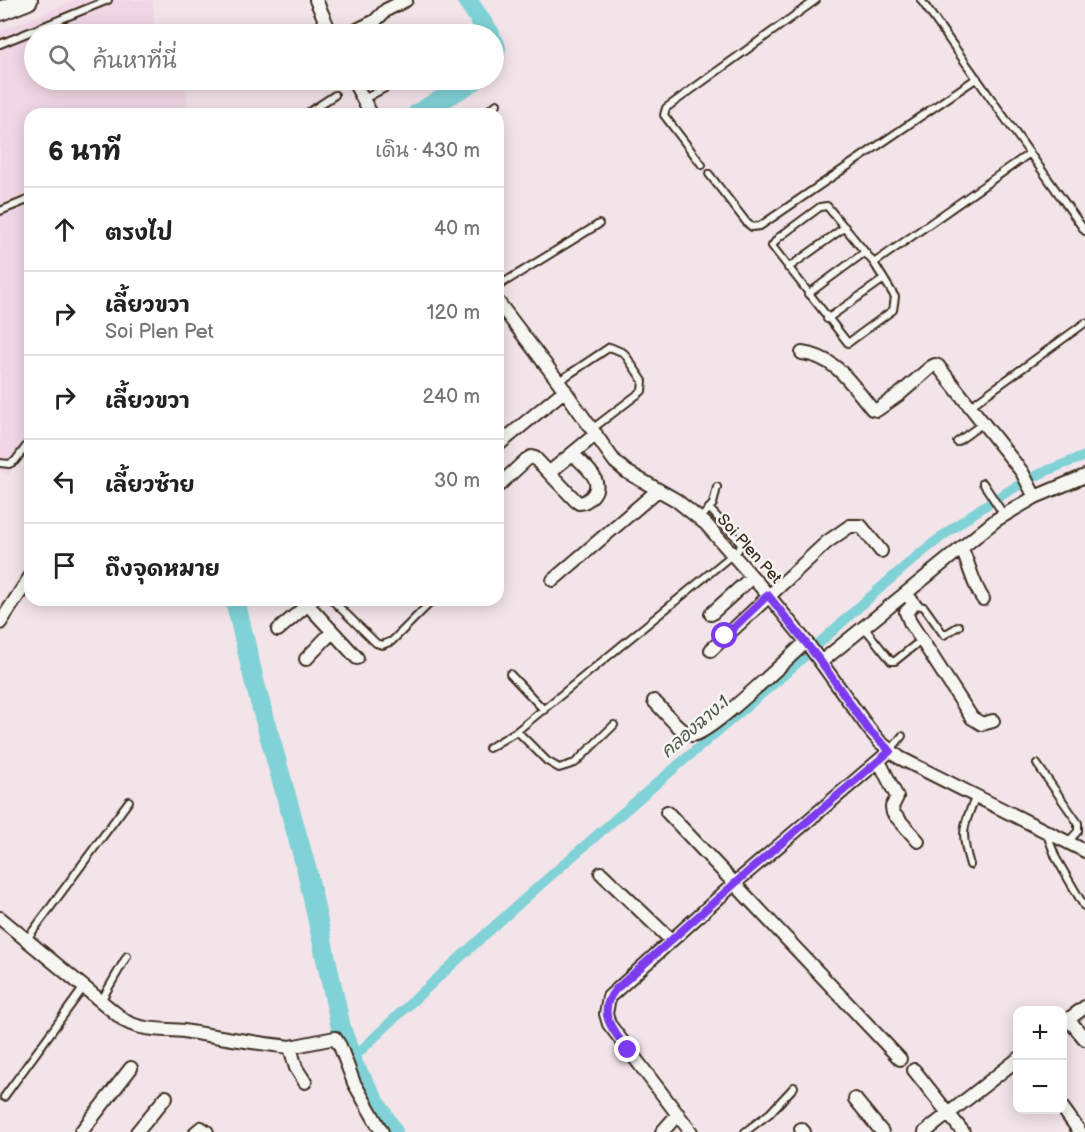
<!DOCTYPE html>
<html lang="th">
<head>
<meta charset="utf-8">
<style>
	:root { --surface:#fff; --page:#f2f2f2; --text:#222; --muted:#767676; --line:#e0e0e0 }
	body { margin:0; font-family:"Balsamiq Sans","Playpen Sans Thai",sans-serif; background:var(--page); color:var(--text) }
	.controls { position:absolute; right:18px; bottom:18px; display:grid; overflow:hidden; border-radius:12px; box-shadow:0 3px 15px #0003 }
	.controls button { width:54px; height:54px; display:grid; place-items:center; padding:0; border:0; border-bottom:2px solid var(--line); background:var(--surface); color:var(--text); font:30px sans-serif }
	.stop { position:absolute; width:18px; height:18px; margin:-14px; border:4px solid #7c3aed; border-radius:50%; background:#fff }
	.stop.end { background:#7c3aed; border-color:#fff; box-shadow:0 2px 6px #0008 }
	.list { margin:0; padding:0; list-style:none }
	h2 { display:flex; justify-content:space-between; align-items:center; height:78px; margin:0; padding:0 24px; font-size:26px }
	h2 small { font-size:20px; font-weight:400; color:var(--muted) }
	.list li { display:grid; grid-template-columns:39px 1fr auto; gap:18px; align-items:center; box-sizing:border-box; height:84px; padding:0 24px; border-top:2px solid var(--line) }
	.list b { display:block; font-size:22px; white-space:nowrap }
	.list p { margin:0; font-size:20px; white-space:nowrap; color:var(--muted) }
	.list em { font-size:20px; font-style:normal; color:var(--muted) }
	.icon { flex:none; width:33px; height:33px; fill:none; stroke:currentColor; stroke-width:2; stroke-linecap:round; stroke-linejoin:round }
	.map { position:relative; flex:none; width:1085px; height:1132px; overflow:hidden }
	.search { position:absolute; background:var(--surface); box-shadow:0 3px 15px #0003; left:24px; top:24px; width:480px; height:66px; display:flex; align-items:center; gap:15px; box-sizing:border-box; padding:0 21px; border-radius:33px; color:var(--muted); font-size:22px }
	.panel { position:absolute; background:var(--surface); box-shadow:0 3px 15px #0003; left:24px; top:108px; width:480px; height:498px; border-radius:18px }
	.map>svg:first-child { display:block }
</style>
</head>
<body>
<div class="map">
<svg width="1085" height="1132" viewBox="0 0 1085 1132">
	<rect width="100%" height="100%" fill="#f3e4ea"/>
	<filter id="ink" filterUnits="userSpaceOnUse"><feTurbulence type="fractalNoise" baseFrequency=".0167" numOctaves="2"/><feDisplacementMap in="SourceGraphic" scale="12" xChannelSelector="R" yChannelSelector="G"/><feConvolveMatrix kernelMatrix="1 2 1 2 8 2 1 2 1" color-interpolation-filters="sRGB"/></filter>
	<g filter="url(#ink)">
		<path fill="#f1d7e5" d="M75 0H153L155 34H34V80H158L159 84 171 80H186L189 114H30V445L8 476 0 471V31Z"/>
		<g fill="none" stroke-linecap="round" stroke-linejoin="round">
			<path stroke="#80d2d6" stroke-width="10" d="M352 1059C486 929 628 807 771 686 855 614 932 530 1032 478 1048 469 1067 463 1085 456"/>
			<path stroke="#80d2d6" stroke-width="20" d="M467 0 490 34
				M494 42 496 48 494 62
				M417 114 475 80
				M235 600 255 684 307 871 341 1028 354 1066 393 1132"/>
			<g stroke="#3b2a1e" stroke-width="10">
				<path id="lane" d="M921 0 1085 231
					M0 44 108 0
					M364 99 400 80
					M306 114 335 95
					M483 114 497 104
					M702 165 664 115 666 108 816 0
					M709 174 747 223 752 227 760 226 977 78
					M0 211 30 199
					M874 263 895 297 893 310 848 343 772 246 778 238 820 207 827 206 874 263 1030 153
					M788 268 845 227
					M498 286 599 224
					M808 294 865 252
					M827 319 884 279
					M559 381 610 347 624 353 643 381 642 391 592 429
					M976 402 1085 323
					M957 442 982 424
					M0 463 9 464 15 461 30 441
					M983 483 1004 515
					M700 519 713 504 717 487
					M332 600 376 643 382 645 392 641 433 600
					M914 604 924 607 944 635 959 626
					M864 627 891 661H895L915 645
					M510 674 544 710
					M517 731 547 761 559 768 575 763 614 725
					M489 748 517 731 738 550 741 546 740 542 709 508
					M890 751 902 736
					M1037 764 1078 823V831L1068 842
					M1046 832 1056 858 1084 906
					M970 865C960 832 963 827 976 796
					M27 939 129 801
					M101 1001 127 956
					M4 1097 84 987
					M745 1132 770 1113 794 1087"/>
			</g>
			<g stroke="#3b2a1e" stroke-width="16">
				<path id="street" d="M316 0 331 34
					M349 34 375 21 386 10 406 0
					M353 80 371 114
					M498 302 558 381 615 462 627 472 676 500 706 524 768 595 807 643 869 729 880 742 900 758 1085 851
					M802 353C837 357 851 384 872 409L877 410 901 393 931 367 935 365 938 366 1022 472 1035 497
					M498 445 565 390
					M550 472 596 434
					M498 486 526 460 531 457 535 458 575 500 579 503C584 503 587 501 591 497 607 481 584 466 573 454
					M961 548C970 565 972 583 983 599
					M553 580 658 490
					M906 593 914 604 906 612 910 622 972 718 982 724 993 721
					M308 605 357 658
					M711 614 752 577
					M0 623 30 577
					M278 630 313 600
					M711 650 827 542 850 526H861L881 551
					M306 659 332 632
					M821 662 996 520 1035 497 1085 476
					M654 701C662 709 682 734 692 735 707 737 790 656 806 642
					M879 761 897 797 892 807 893 813 918 841
					M667 812 900 1059
					M601 873 671 940
					M0 918 125 1021C143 1031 164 1029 184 1031 220 1037 254 1043 290 1047L296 1068 305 1082
					M1069 1020 1085 1039
					M1062 1024 1085 1007
					M290 1047 335 1038 340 1046 354 1083 382 1132
					M914 1070 963 1132
					M855 1099 882 1132
					M1062 1107 1080 1132
					M801 1129 804 1132
					M81 1132 131 1068
					M137 1132 166 1097
					M196 1132 201 1128 207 1132
					M662 1132 678 1114
					M691 1132 609 1024 606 1014 609 997 735 883 890 751
					M925 1132 1018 1059"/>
			</g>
			<g stroke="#3b2a1e" stroke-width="22">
				<path id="secondary" d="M0 11 28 0"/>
			</g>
			<use href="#lane" stroke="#f6f6f2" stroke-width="6"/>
			<use href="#street" stroke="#f6f6f2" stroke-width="12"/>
			<use href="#secondary" stroke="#f6f6f2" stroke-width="18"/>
		</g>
	</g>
	<g fill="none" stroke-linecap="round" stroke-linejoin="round" filter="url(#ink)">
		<path stroke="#7c3aed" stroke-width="8" d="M628 1050C613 1031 596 1013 615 990L750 870 890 751 868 729 821 662 768 595 725 636"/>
	</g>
	<g text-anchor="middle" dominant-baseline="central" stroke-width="5" stroke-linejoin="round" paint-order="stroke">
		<g font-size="16" fill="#3b2a1e" stroke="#f6f6f2">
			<text transform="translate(749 549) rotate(48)">Soi Plen Pet</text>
		</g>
		<g font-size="18" font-style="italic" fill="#4c544c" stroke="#f6f6f2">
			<text transform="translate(695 727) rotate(-41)">คลองฉาง 1</text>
		</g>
	</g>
</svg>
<div class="controls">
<button>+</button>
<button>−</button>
</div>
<div class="stop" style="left:725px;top:636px"></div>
<div class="stop end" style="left:628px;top:1050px"></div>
<div class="search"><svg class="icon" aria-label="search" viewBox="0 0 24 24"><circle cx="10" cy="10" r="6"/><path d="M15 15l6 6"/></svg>ค้นหาที่นี่</div>
<section class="panel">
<h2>6 นาที<small>เดิน · 430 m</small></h2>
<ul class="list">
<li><svg class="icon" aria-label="ahead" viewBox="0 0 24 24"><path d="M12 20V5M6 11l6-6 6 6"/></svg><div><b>ตรงไป</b></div><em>40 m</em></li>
<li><svg class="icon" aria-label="right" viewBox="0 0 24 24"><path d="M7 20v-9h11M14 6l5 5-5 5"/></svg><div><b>เลี้ยวขวา</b><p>Soi Plen Pet</p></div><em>120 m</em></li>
<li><svg class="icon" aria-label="right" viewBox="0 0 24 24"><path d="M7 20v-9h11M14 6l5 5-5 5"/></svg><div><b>เลี้ยวขวา</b></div><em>240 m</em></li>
<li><svg class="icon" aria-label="left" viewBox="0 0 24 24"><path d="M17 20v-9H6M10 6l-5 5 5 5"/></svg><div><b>เลี้ยวซ้าย</b></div><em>30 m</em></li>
<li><svg class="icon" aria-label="arrive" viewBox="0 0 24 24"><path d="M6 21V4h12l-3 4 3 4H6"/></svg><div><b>ถึงจุดหมาย</b></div></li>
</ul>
</section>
</div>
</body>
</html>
